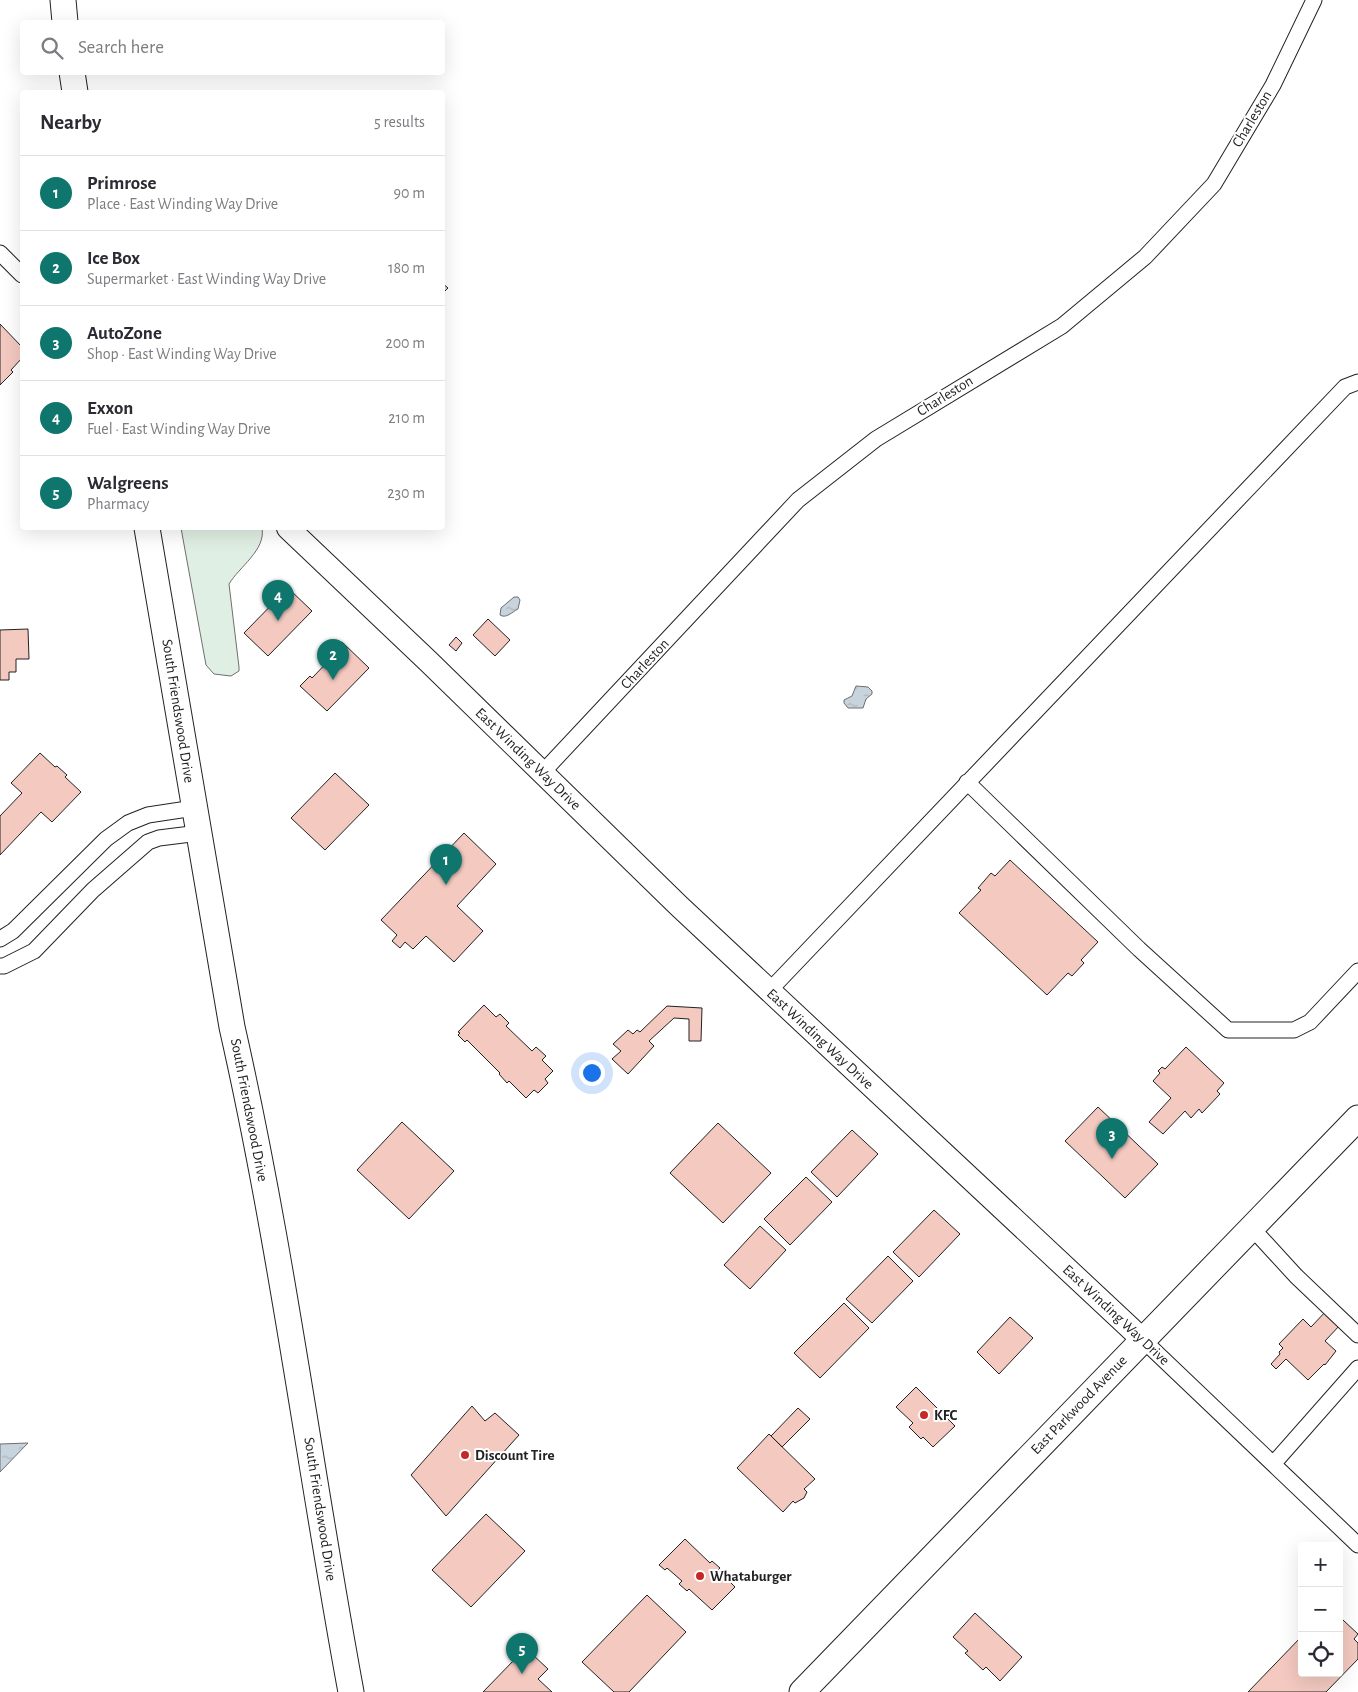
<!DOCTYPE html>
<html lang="en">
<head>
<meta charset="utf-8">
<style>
	:root { --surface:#fff; --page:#f7f7f7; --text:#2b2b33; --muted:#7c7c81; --line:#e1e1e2; --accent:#0f766e }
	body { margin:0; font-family:"Alegreya Sans",sans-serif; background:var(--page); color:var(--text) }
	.controls { position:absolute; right:15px; bottom:15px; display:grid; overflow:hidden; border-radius:5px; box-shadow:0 5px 20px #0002 }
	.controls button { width:45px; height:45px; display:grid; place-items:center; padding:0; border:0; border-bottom:1px solid var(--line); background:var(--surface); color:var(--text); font:25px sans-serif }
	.you { position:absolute; left:591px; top:1072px; width:18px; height:18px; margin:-12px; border:4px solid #fff; border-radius:50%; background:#1a73e8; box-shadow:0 0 0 8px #1a73e833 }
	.badge { display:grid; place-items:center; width:32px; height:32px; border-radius:50%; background:var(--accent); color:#fff; font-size:16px; font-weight:700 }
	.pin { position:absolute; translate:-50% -41px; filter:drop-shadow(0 1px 2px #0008) }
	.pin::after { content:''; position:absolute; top:26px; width:18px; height:15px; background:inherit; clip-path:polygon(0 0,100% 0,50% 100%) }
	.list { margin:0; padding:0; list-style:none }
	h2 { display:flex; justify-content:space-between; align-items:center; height:65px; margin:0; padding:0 20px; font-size:21px }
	h2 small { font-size:16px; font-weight:400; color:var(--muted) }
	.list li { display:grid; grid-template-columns:32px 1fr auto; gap:15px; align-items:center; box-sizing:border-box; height:75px; padding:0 20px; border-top:1px solid var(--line) }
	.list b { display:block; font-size:19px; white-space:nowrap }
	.list p { margin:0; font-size:16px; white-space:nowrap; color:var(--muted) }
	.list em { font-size:16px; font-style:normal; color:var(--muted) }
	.icon { flex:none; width:28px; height:28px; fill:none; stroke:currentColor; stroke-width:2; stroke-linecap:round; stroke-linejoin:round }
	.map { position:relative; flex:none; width:1358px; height:1692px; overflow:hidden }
	.search { position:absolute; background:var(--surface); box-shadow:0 5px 20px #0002; left:20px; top:20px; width:425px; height:55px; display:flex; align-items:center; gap:12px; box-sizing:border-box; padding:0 18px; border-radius:5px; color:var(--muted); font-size:19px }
	.panel { position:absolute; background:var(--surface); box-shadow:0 5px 20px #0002; left:20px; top:90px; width:425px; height:440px; border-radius:5px }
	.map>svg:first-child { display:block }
</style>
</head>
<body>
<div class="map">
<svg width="1358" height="1692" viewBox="0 0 1358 1692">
	<defs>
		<pattern id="water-ripples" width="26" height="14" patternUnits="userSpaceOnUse" patternTransform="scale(1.25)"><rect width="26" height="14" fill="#c7d3dd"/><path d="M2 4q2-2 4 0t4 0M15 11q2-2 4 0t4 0" fill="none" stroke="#abb5bd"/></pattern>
	</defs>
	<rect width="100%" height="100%" fill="#fff"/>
	<path fill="#e0efe3" stroke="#6f6f6f" d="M181 528H262C266 550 239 567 229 584L239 667V671L231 676 214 674 206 665Z"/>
	<path fill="url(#water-ripples)" stroke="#6f6f6f" d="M514 597H518L520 600 518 609C512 612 506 619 500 615L501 608Z
		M856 686 868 687 872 691V694L866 699 863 708H848L844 703V700L852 696Z
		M28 1443 0 1472V1444Z"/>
	<path fill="#f3c9c0" stroke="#222" d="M442 283 448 288 442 294Z
		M0 324 22 347V358L11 370 13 372 0 385Z
		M288 588 312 611 268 656 244 633Z
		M488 619 510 640 495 656 473 635Z
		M28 629 29 659H16V672H9V680H0V630Z
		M456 637 462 643 456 651 449 645Z
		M342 642 369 668 327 711 300 686 310 676 312 678 335 654 333 652Z
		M40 753 55 767 57 766 67 775 65 777 81 792 52 822 41 812 0 855V816L22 793 11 783Z
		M335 773 369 805 325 850 291 818Z
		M464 833 496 864 457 906 483 931 454 962 426 936 413 949 405 942 400 948 392 941 397 935 381 920Z
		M1010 860 1098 942 1081 960 1084 963 1072 976 1068 973 1047 995 959 913 981 890 978 888 991 873 995 876Z
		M484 1005 496 1017 500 1014 509 1023 506 1026 532 1051 536 1047 546 1056 542 1060 553 1071 545 1079 548 1083 538 1093 534 1090 526 1098 509 1081 507 1083 499 1074 500 1073 467 1040 465 1042 458 1035 460 1033 458 1032Z
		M667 1006 702 1008 701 1041H689V1019L674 1018 649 1041 654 1046 628 1074 612 1059 621 1051 613 1044 628 1030 633 1034 637 1030 640 1032Z
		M1186 1047 1224 1083 1217 1091 1220 1094 1202 1113 1199 1109 1191 1118 1185 1111 1163 1134 1149 1122 1171 1098 1153 1081 1160 1073 1158 1071 1162 1067 1165 1069Z
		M1098 1107 1158 1164 1125 1198 1065 1141Z
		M402 1122 454 1171 409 1219 357 1170Z
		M718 1123 771 1173 723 1223 670 1173Z
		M852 1130 878 1154 837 1197 811 1172Z
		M806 1177 832 1202 790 1245 764 1219Z
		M934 1210 960 1234 919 1277 893 1252Z
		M760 1226 786 1250 750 1289 724 1265Z
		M888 1256 913 1281 872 1323 846 1299Z
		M844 1303 869 1328 820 1378 794 1353Z
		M1327 1310 1341 1324 1325 1341 1336 1351 1325 1365 1324 1364 1308 1380 1286 1359 1276 1369 1271 1364 1280 1354 1279 1352 1283 1348 1279 1344 1303 1319 1311 1327Z
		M1010 1317 1033 1338 999 1374 977 1352Z
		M916 1387 955 1426 933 1447 923 1437 921 1439 909 1427 913 1423 896 1407Z
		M472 1406 485 1421 495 1413 519 1435 446 1516 411 1475Z
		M798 1408 810 1419 782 1447 771 1436Z
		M769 1434 815 1479 804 1489 807 1492 804 1498 795 1503 793 1501 783 1512 737 1468Z
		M486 1514 525 1551 471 1607 432 1570Z
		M685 1539 710 1563 712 1561 720 1568 718 1570 735 1587 712 1610 689 1589 687 1591 679 1584 682 1581 667 1568 665 1570 659 1565Z
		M647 1595 686 1632 629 1692H614L582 1662Z
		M975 1613 1022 1657 1000 1681 986 1667 983 1670 965 1653 968 1651 953 1637Z
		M1343 1620 1358 1634 1354 1639 1358 1643V1659L1326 1692H1248L1302 1636V1673H1339V1624Z
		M532 1654 548 1669 538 1679 552 1692H483L516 1658 522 1664Z"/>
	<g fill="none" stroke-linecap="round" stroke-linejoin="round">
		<g stroke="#222" stroke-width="17">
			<path id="street" d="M0 253 22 275
				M542 773 798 500 876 439 1062 326 1145 257 1214 184 1273 85 1314 0
				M967 782 1139 949 1228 1030H1294L1310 1022 1358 971
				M0 939 13 931 106 839 128 823 148 815 194 808
				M0 966H4L34 951 93 890 148 842 159 838 199 833
				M769 991 1345 387 1358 382
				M1251 1227 1296 1276 1358 1335
				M1142 1339 1358 1545
				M1274 1463 1358 1368"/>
		</g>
		<g stroke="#222" stroke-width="24">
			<path id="secondary" d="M288 528 429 662 679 906 1142 1339"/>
		</g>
		<g stroke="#222" stroke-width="27">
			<path id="primary" d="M63 0 65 22
				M72 72 75 92
				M147 528 232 1027C282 1247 310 1471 351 1692
				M802 1692 1358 1118"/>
		</g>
		<use href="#street" stroke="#fff" stroke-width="15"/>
		<use href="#secondary" stroke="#fff" stroke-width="22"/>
		<use href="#primary" stroke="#fff" stroke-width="25"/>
	</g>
	<g fill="#c62828" stroke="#fff" stroke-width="2">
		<circle cx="924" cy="1415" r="5"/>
		<circle cx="465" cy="1455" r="5"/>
		<circle cx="700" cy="1576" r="5"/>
	</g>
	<g text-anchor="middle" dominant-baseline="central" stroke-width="4" stroke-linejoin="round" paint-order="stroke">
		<g font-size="15" fill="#222" stroke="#fff">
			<text transform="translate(1252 119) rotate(-59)">Charleston</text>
			<text transform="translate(945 396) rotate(-32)">Charleston</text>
			<text transform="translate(645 664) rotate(-47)">Charleston</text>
			<text transform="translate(178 711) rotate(81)">South Friendswood Drive</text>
			<text transform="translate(528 759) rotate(44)">East Winding Way Drive</text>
			<text transform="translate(820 1039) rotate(43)">East Winding Way Drive</text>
			<text transform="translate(249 1110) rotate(79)">South Friendswood Drive</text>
			<text transform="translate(1116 1315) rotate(43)">East Winding Way Drive</text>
			<text transform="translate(1079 1405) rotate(-46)">East Parkwood Avenue</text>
			<text transform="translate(320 1509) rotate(81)">South Friendswood Drive</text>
		</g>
		<g font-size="15" font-weight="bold" fill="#222" stroke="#fff" text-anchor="start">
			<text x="934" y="1415">KFC</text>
			<text x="475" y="1455">Discount Tire</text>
			<text x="710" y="1576">Whataburger</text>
		</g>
	</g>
</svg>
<div class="controls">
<button>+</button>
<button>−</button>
<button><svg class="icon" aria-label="locate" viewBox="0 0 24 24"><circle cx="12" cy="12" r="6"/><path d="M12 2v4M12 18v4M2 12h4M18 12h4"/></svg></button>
</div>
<div class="you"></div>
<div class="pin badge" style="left:446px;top:885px">1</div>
<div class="pin badge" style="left:333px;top:680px">2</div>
<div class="pin badge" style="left:1112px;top:1159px">3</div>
<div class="pin badge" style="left:278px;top:621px">4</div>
<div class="pin badge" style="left:522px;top:1674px">5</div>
<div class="search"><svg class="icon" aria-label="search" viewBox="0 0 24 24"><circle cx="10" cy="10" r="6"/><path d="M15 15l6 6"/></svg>Search here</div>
<section class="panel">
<h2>Nearby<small>5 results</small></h2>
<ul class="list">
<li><span class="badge">1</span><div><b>Primrose</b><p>Place · East Winding Way Drive</p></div><em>90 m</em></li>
<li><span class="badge">2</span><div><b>Ice Box</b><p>Supermarket · East Winding Way Drive</p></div><em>180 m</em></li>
<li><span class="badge">3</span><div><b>AutoZone</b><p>Shop · East Winding Way Drive</p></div><em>200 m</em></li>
<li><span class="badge">4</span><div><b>Exxon</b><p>Fuel · East Winding Way Drive</p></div><em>210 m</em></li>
<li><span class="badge">5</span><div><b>Walgreens</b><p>Pharmacy</p></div><em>230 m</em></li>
</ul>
</section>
</div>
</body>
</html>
